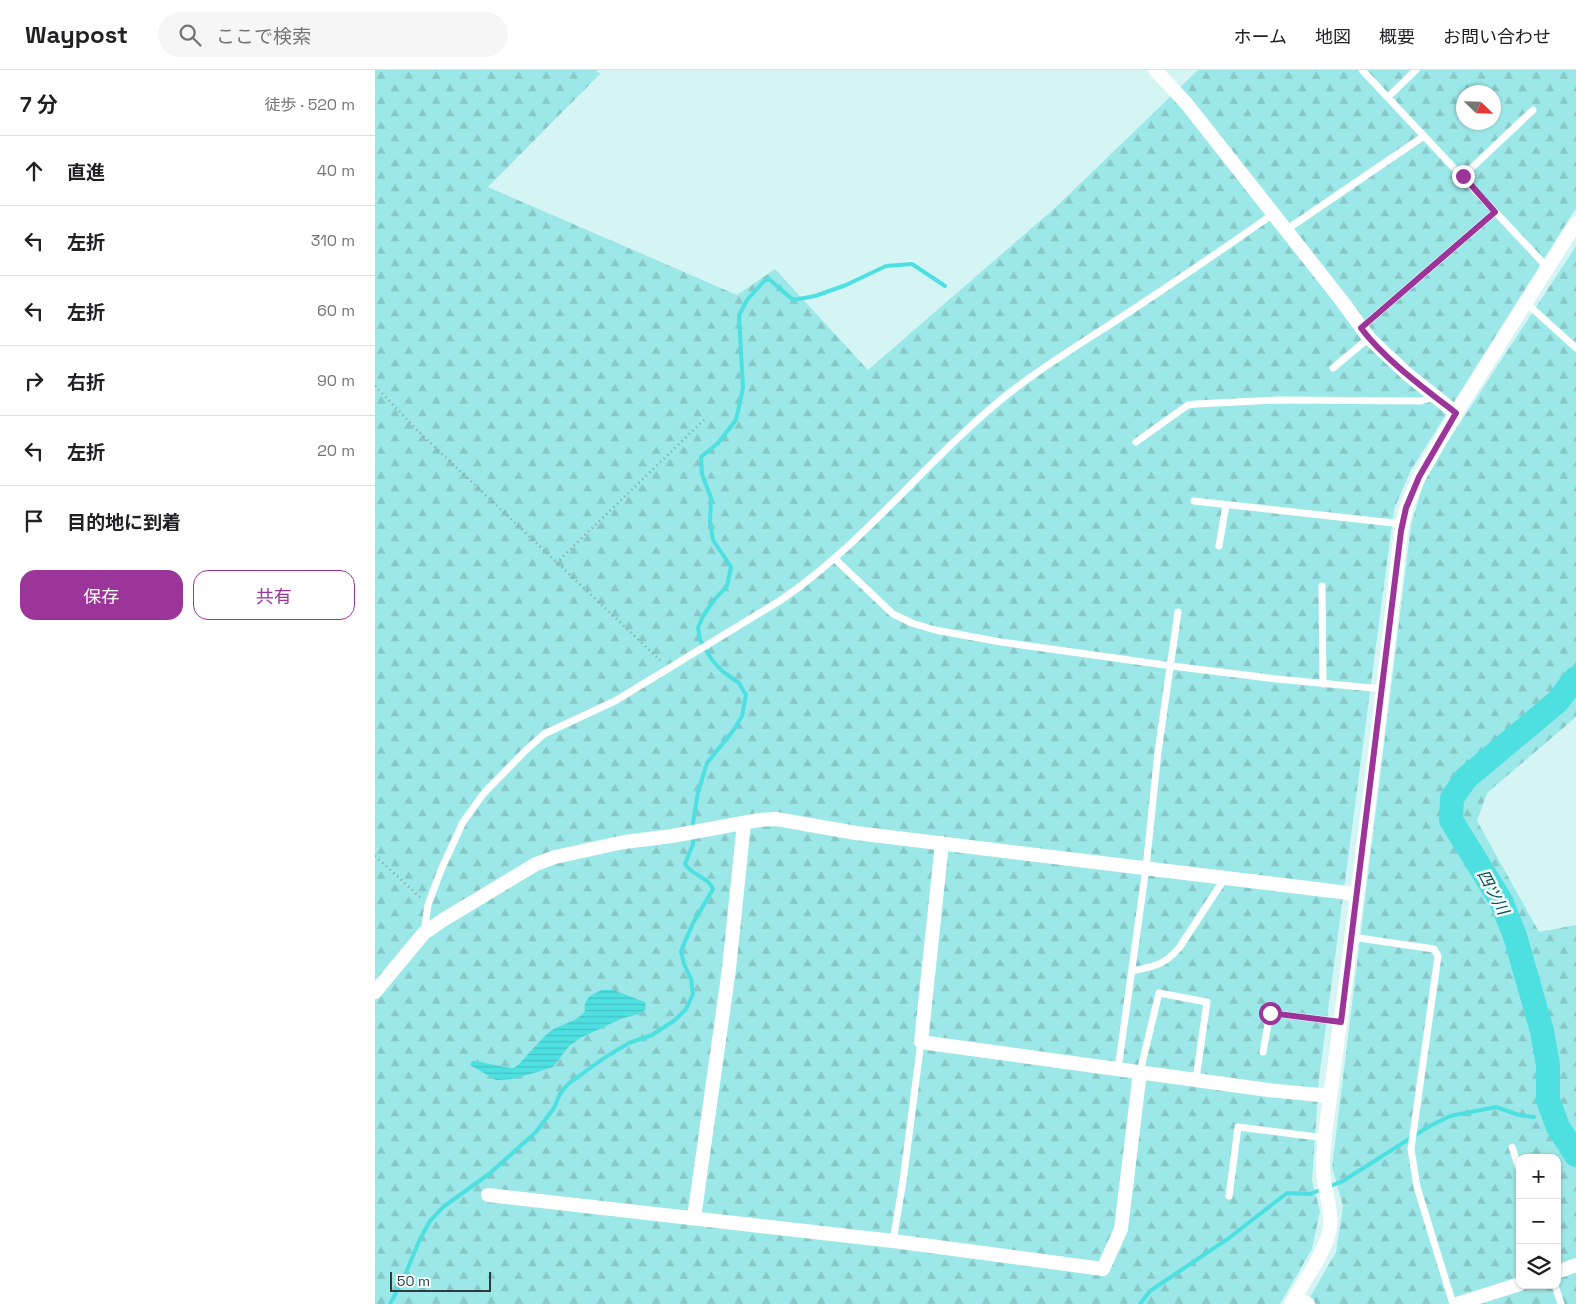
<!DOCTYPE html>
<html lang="ja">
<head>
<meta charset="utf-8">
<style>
	:root { --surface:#fff; --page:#f6f6f6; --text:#202124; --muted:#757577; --line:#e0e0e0; --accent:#9c3599 }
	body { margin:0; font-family:"Space Grotesk","Noto Sans JP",sans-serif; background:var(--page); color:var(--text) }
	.controls { position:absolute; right:15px; bottom:15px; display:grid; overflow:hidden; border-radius:10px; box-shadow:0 1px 4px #0004 }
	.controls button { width:45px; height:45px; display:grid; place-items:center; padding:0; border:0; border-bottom:1px solid var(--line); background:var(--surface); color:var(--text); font:25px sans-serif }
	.compass { position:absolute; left:1081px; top:15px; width:45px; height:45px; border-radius:50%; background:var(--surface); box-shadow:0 1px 4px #0004; rotate:113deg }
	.scale { position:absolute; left:15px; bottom:12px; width:101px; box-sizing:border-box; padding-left:5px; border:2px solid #303c3c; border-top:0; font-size:14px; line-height:18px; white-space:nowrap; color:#303c3c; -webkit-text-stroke:4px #f1fefe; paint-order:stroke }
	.stop { position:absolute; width:15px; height:15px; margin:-11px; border:4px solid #9c3599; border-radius:50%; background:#fff }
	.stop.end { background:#9c3599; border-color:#fff; box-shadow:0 1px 5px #0008 }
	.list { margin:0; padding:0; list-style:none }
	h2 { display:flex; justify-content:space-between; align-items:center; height:65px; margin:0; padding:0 20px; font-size:21px }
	h2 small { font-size:16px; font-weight:400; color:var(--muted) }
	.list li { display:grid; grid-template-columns:32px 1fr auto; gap:15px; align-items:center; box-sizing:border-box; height:70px; padding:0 20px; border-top:1px solid var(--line) }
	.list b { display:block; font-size:19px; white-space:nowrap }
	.list em { font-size:16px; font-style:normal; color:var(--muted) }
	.actions { display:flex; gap:10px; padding:15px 20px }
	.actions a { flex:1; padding:11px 0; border:1px solid var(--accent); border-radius:15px; text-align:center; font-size:18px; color:var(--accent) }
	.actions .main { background:var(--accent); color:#fff }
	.icon { flex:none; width:28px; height:28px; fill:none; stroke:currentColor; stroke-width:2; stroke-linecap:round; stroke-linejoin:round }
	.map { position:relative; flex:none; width:1201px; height:1234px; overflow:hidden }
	header { display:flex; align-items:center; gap:30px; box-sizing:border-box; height:70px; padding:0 25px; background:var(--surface); border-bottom:1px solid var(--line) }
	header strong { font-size:24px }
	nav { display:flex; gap:28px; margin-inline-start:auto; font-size:18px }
	.search { width:350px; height:45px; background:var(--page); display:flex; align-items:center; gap:12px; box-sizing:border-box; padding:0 18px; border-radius:28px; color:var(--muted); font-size:19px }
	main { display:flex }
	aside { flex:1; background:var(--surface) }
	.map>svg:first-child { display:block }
</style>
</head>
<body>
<header>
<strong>Waypost</strong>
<div class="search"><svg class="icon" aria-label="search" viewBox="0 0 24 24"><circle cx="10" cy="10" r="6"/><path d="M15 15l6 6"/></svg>ここで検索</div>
<nav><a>ホーム</a><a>地図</a><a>概要</a><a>お問い合わせ</a></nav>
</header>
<main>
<aside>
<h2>7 分<small>徒歩 · 520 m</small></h2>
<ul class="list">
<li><svg class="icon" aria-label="ahead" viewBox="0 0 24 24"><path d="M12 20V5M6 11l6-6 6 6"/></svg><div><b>直進</b></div><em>40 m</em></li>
<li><svg class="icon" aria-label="left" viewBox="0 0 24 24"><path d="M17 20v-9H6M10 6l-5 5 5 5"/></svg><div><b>左折</b></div><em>310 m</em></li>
<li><svg class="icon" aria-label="left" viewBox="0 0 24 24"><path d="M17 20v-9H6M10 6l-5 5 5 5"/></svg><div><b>左折</b></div><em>60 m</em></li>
<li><svg class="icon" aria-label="right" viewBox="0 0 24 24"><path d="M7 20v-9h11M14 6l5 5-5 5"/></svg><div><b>右折</b></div><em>90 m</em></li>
<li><svg class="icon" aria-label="left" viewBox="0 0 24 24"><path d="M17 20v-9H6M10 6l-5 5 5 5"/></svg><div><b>左折</b></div><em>20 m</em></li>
<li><svg class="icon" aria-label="arrive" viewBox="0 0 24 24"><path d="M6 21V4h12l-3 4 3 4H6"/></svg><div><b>目的地に到着</b></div></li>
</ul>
<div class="actions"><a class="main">保存</a><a>共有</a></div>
</aside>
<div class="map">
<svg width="1201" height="1234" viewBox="0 0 1201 1234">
	<defs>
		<pattern id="forest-firs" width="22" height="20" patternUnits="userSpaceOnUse" patternTransform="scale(1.25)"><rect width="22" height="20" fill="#9ce7e7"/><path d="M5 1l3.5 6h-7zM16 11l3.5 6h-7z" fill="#87c7c7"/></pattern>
		<pattern id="water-rules" width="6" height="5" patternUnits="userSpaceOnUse" patternTransform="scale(1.25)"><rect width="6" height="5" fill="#4ee0e1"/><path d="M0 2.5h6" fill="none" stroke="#44c1c2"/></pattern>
	</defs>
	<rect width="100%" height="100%" fill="#d5f5f5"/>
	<path fill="url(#forest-firs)" fill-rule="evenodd" d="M0 0H221L225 4 113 117 362 225 400 199 493 300 680 138 823 0H1201V138L1036 400 1019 439 944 1009 937 1111 945 1141 937 1179 905 1234H0ZM1088 22H1118V52H1088Z
		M1201 176V647L1112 723 1102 751 1164 862 1201 855V1234H931L961 1182 968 1136 957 1097 1036 455 1051 405ZM1145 1088H1182V1215H1145Z"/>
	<path fill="url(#water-rules)" d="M227 920H238L270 932 271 939 264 944 248 948 207 967 194 976 178 997 159 1003 137 1009 121 1010 95 995 97 991C106 991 134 999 139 998 144 996 165 970 171 965 183 953 201 954 210 941 208 928 216 925 227 920Z"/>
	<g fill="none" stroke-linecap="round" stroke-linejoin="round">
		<path stroke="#4ee0e1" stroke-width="4" d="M317 759 323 722 332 693 358 661 367 646 371 625 364 613 347 601 337 590 325 570 323 558 328 546 339 530 352 516 356 497 338 470 335 452 336 428 327 404 326 387 343 373 361 350 368 318 364 245 372 230 389 211 394 209 418 230 440 226 471 215 511 196 537 194 570 216
			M15 1234 27 1212 45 1169 55 1151 68 1137 114 1104 161 1062 179 1038 185 1024 193 1014 229 988 254 973 277 965 300 950 311 939 318 924 316 909 309 894 306 881 318 853 338 819C334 807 317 806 310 794L318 774V766
			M765 1234 775 1221 854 1168 912 1123 935 1124 968 1111 1053 1057 1075 1046 1121 1037 1144 1045 1159 1047"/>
		<path stroke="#4ee0e1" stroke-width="24" d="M1201 608 1182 632 1091 708 1077 728 1076 750 1126 831 1140 866 1167 961 1173 995V1030L1183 1057 1201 1085"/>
		<path stroke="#889f9f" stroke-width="2.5" stroke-dasharray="1 4" stroke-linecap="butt" d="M0 316 45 363 287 592
			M181 493 332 347
			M0 786 45 827"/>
		<path stroke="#fff" stroke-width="7" d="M987 0 1172 197
			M1013 27 1041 0
			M1088 106 1158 40
			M911 160 1049 66
			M1150 232 1201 278
			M986 258 1120 142
			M958 298 994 268
			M761 372 813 335 821 334 903 330 1046 331 1060 327
			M819 431 1028 454
			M844 476 851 435
			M460 489 518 544 537 553 560 560 626 572 797 596 902 609 1008 619
			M947 516 948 614
			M49 863 53 835 66 800 88 752 109 723 150 681 169 664 240 631 406 530C491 472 553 388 633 324 668 296 707 273 745 248 797 214 848 179 898 144
			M977 867 1059 879 1063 886 1036 1079 1042 1117 1078 1234
			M757 901C780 896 788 896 804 878L850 808
			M888 982 895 943 966 952
			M743 999 771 798 783 682 803 542
			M765 1002 784 923 832 932 821 1009
			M1137 1077 1145 1102
			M854 1126 863 1057 950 1068
			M518 1171 528 1111 546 972
			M1180 1215 1186 1234"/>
		<path stroke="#fff" stroke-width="14" d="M780 0 811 33 967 231 994 268 1031 303 1081 343
			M567 773 546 972 893 1020 955 1026
			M0 922 49 863 68 850 161 794 180 787 249 772 297 766 384 750 401 749 481 763 982 824
			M113 1125 518 1171 728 1199 746 1159 765 1002
			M319 1148 354 899 369 753
			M1182 1202 1201 1195
			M920 1227 933 1234
			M916 1234C928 1213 952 1180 955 1157 957 1137 949 1120 948 1102 947 1077 952 1051 955 1027 981 839 1005 650 1026 461L1031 438 1044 407 1081 343 1201 153
			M1082 1234 1145 1214"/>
	</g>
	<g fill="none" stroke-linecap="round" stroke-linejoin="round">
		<path stroke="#9c3599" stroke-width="6" d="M895 943 966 952 1026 461 1031 438 1044 407 1081 343C1050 319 1009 289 986 258L1120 142 1088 106"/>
	</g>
	<g text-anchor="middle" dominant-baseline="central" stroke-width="5" stroke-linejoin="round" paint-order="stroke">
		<g font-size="16" font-style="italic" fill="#0b4d4d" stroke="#f1fefe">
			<text transform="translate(1118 822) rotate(62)">四ツ川</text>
		</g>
	</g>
</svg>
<div class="controls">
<button>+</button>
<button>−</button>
<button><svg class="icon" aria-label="layers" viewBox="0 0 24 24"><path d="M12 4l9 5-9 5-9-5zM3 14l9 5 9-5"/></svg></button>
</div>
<svg class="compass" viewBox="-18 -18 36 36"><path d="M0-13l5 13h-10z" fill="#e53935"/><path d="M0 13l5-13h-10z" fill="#757577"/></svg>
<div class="scale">50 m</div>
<div class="stop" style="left:895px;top:943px"></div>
<div class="stop end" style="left:1088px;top:106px"></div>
</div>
</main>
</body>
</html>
